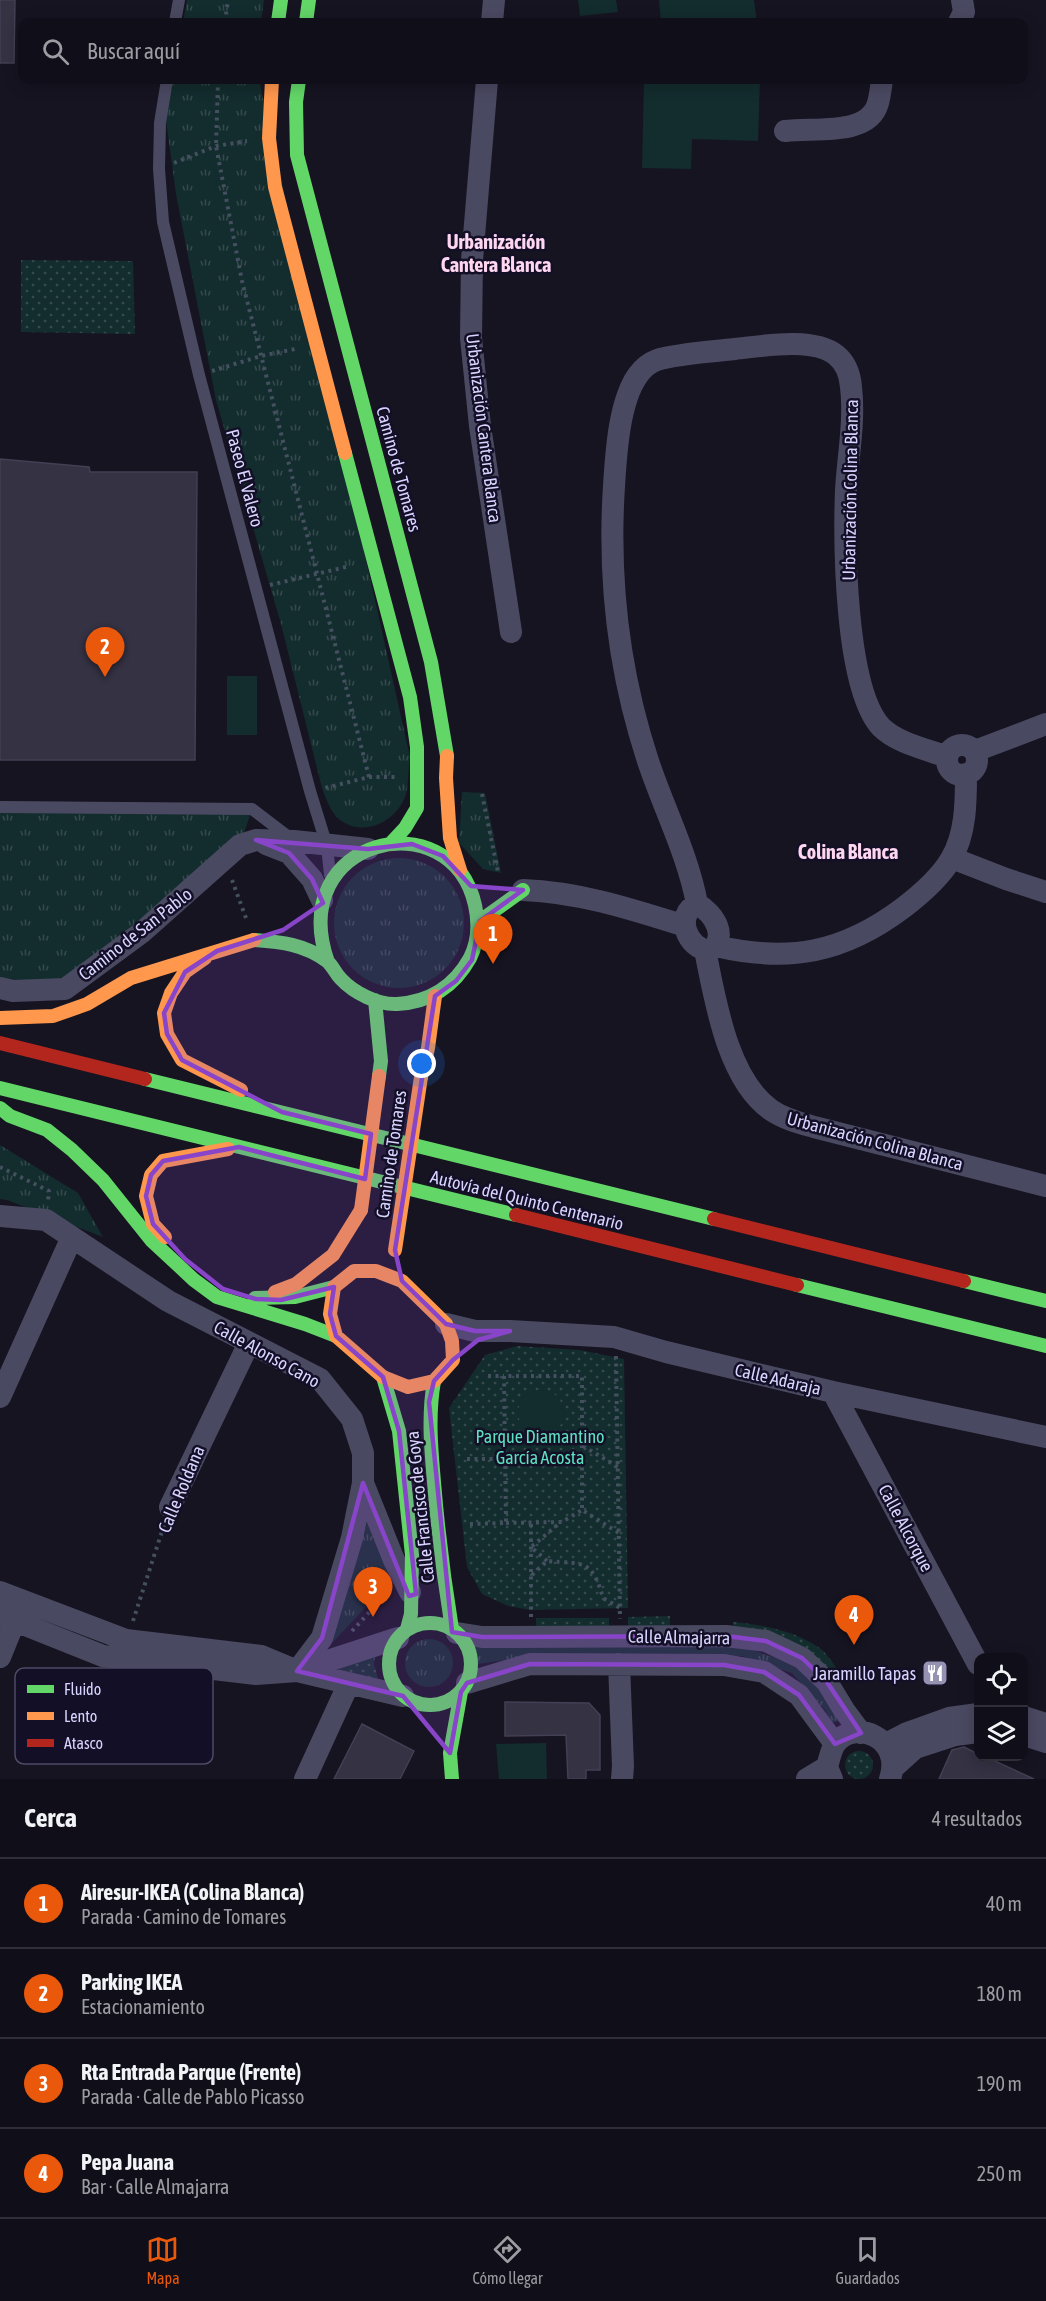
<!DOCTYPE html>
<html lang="es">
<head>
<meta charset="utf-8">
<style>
	:root { --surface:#100f19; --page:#1e1d26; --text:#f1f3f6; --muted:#9c9ca2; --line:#302f38; --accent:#ea580c }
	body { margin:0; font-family:"Asap Condensed",sans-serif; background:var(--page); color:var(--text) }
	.controls { position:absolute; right:18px; bottom:18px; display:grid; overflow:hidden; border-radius:12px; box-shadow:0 3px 15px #0003 }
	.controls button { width:54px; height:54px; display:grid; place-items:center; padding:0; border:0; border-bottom:2px solid var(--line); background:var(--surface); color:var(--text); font:30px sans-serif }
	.you { position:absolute; left:422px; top:1064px; width:21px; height:21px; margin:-15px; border:4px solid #fff; border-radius:50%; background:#1a73e8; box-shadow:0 0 0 9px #1a73e833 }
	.badge { display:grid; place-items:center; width:39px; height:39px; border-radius:50%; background:var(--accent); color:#fff; font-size:20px; font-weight:700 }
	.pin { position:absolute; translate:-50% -50px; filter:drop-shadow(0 2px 3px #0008) }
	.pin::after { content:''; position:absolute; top:32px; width:21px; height:18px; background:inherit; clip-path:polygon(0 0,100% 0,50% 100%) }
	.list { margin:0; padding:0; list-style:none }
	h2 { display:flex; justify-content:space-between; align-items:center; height:78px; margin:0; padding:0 24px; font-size:26px }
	h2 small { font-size:20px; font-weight:400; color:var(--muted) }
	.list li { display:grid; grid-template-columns:39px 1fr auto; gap:18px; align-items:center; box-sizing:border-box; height:90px; padding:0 24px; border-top:2px solid var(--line) }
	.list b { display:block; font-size:22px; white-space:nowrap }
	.list p { margin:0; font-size:20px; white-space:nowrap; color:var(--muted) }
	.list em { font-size:20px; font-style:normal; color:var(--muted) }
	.icon { flex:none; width:33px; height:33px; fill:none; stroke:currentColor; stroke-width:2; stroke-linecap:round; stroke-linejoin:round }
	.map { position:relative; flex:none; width:1046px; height:1779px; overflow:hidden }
	.search { position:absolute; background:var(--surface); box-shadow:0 3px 15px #0003; left:18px; right:18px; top:18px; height:66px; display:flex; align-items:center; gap:15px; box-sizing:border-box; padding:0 21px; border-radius:12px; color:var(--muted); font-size:22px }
	.sheet { height:438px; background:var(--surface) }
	nav { display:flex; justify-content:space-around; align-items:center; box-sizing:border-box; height:84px; border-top:2px solid var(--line); background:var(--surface); font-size:16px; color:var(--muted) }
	nav a { display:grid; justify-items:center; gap:3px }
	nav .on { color:var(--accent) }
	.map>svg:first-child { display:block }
</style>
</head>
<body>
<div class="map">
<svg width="1046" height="1779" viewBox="0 0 1046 1779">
	<defs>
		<pattern id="grass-tufts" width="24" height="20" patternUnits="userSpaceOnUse" patternTransform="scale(1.5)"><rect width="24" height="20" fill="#132c2d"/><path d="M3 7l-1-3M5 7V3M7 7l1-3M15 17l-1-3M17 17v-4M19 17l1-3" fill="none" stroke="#354a4c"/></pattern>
		<pattern id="park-dots" width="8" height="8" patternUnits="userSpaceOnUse" patternTransform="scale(1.5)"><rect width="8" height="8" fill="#132c2d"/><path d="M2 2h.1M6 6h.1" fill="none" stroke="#354a4c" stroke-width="1.8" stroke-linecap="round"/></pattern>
	</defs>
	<rect width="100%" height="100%" fill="#161421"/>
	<path fill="url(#grass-tufts)" d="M187 0H264L261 22H183Z
		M173 80H259L410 757C408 769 409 783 406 794 398 821 364 838 340 820 331 813 326 799 322 788L281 624 216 400 176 194 166 120Z
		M462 792 485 793 501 873 483 869 459 843Z
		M0 808 252 809 240 845 65 989 0 988Z
		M334 923a65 65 0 1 1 130 0a65 65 0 1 1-130 0Z
		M0 1145 78 1193 103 1237 7 1200 0 1199Z
		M364 1504 395 1576 332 1643Z
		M473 1636 743 1647 792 1663 823 1691 838 1721 832 1723 825 1710 792 1673 742 1656 520 1658 478 1664Z
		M405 1663a24 24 0 1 1 48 0a24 24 0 1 1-48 0Z"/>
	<path fill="url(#park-dots)" d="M21 260 133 261 135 334 21 332Z
		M517 1346 580 1350 624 1359 628 1608 531 1610 508 1606 482 1594 467 1567 449 1408 485 1355Z
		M670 1616V1626L628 1627V1617Z
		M536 1618H609V1627L536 1628Z
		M733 1622C763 1625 793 1630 818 1647 829 1654 837 1670 845 1681L838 1683C807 1637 783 1639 733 1627Z
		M376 1652 374 1664 379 1682 328 1668Z
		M845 1765a14 14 0 1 1 28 0a14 14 0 1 1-28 0Z"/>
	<path fill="#132c2d" d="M578 0H616L618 12 580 16Z
		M659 0H754L757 22H661Z
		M644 80H760L758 141 692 139 691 169 642 168Z
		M227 676H257V735H227Z
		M518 1413a23 23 0 1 1 46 0a23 23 0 1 1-46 0Z
		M546 1743 547 1779H499L496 1744Z"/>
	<path fill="#343243" stroke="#433f54" stroke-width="1.5" d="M0 0H15L14 63H0Z
		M0 459 89 467 90 472H197L195 760H0Z
		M505 1702 589 1703 600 1715V1770H586V1779H568L566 1735 505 1736Z
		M362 1724 414 1751 400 1779H334Z
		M964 1747 978 1754V1756H984L1034 1779H939L952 1750Z"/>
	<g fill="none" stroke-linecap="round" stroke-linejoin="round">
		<path stroke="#44505f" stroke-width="4" stroke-dasharray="3 4.5" stroke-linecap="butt" d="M225 22 228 0
			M218 80 216 146 242 281 369 777 325 788
			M174 163 216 146 247 141
			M212 371 261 356 295 349
			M270 585 350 566
			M369 777H395
			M482 794 498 872
			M232 880 246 918
			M0 1167 49 1191 48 1201
			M616 1356 620 1619
			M488 1376H504
			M583 1446 618 1467
			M467 1459H505
			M506 1523 562 1522 582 1510
			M470 1524 506 1523 504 1376H582V1510L619 1533
			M547 1561 531 1547 561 1522
			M532 1575 547 1561C584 1564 592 1559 603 1598L620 1608
			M531 1617V1522
			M133 1621 164 1525
			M352 1631 388 1592"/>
		<path stroke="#4a4962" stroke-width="12" d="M175 22 179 0
			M167 80 160 123 159 169 163 222 199 375 310 791 327 846 330 875
			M0 807 252 809 290 838"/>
		<path stroke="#4a4962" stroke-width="22" d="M492 22 494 0
			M959 22 964 12 962 0
			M487 80 472 260 471 338 480 426 511 632
			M785 131C813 127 869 137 878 103 880 96 881 87 882 80
			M947 760a15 15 0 1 1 30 0a15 15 0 1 1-30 0Z
			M975 751 1046 724
			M266 844 289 853 312 879 322 900
			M952 858 1006 879 1046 892
			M523 890C579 892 631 909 685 926
			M697 904C688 855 664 809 648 761 619 673 608 579 614 486 616 454 619 401 638 375 643 368 649 363 657 360 674 354 716 351 735 349 763 346 813 337 836 355 846 363 850 375 851 387 855 420 848 456 846 490 844 543 845 688 881 727 897 743 926 749 947 757
			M697 904C714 913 729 937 710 951 687 949 674 915 697 904Z
			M716 946C789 963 843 953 903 908 920 895 940 878 951 859 966 834 966 802 966 774
			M705 950C715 999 727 1079 771 1110 784 1119 800 1123 814 1127L1046 1186
			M0 988 13 991 65 989 141 933 240 845 256 840 294 841 368 849
			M0 1216 46 1220 168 1301 320 1379 352 1419 363 1453V1483L352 1538 322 1638 297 1671
			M446 1324 475 1331H510L614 1337 666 1352 833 1392 1046 1437
			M833 1392 978 1664
			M0 1397 72 1237
			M363 1483 394 1560 410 1592
			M170 1507 249 1343
			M0 1592 126 1640 261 1656 297 1671 398 1638
			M0 1615 103 1656 256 1674 297 1671 403 1696
			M457 1633 482 1637 726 1636 766 1641 802 1658 827 1682 844 1710 861 1733
			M0 1657 15 1620
			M619 1664 623 1766 622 1779
			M467 1683 530 1664 724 1665 764 1672 799 1695 835 1744
			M1024 1717 1046 1724
			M1024 1735 1046 1742
			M886 1744 907 1733 949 1718 978 1714
			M894 1767 915 1748 955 1735 978 1732
			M305 1779 349 1683
			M807 1779 827 1767
			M832 1779 827 1767C829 1760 831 1750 835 1744 853 1718 904 1737 890 1779"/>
		<path stroke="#63d668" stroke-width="14" d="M278 22 281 0
			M306 22 309 0
			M299 80 296 102 297 155 431 662 447 756
			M345 453 410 697 417 747V808L405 828 390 844
			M480 921 523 890
			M254 940C281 942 304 944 327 961 333 966 335 973 341 979 354 993 378 1005 397 1004 430 1002 454 987 470 958 478 942 479 923 475 905 451 799 284 838 328 962
			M375 1000 381 1061 379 1076
			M145 1079 714 1219
			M0 1088 516 1215
			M0 1108 10 1116 47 1130 72 1150 103 1180 151 1240 194 1280 217 1297 305 1324 336 1336
			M964 1281 1046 1301
			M797 1285 1046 1346
			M255 1298 295 1297 334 1287
			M383 1377 399 1431 412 1555 411 1614 407 1629
			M434 1381C428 1415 431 1448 434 1482 438 1531 444 1580 452 1629
			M389 1664a41 41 0 1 1 82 0a41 41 0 1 1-82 0Z
			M452 1779 450 1753 461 1692"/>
		<path stroke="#ff974d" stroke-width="14" d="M272 80 269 138 275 187 345 453
			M447 756 446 778 450 838 460 870
			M205 958 185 972 171 993 164 1013 167 1034 182 1060 241 1090
			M0 1018 53 1016 87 1004 131 978 254 940
			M421 1077 428 1048 435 996
			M165 1237 153 1224 146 1196 151 1175 163 1161 228 1149
			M354 1271H376L402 1281 446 1324 452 1341 453 1360 434 1381 408 1387 383 1377 336 1336 330 1314 334 1287Z
			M275 1292 296 1284 333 1255 361 1210"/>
		<path stroke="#b3261e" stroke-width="14" d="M0 1043 145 1079
			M516 1215 797 1285
			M714 1219 964 1281"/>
		<path stroke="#ff974d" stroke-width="14" d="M361 1210 379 1076
			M395 1250 421 1077"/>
	</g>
	<path fill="#8945c9" fill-opacity="0.2" stroke="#8945c9" stroke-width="4.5" stroke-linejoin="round" d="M256 840 368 849 412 844 443 856 471 886 523 890 480 921 472 960 456 981 435 996 395 1250 402 1281 446 1324 475 1331H510L478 1340 453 1360 434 1381 429 1402 452 1632 482 1637 726 1636 766 1641 802 1658 827 1682 861 1733 835 1744 799 1695 764 1672 724 1665 530 1664 467 1683 461 1692 450 1753 403 1696 297 1671 322 1638 363 1483 409 1596 416 1594 399 1431 383 1377 336 1336 330 1314 334 1287 281 1300 256 1299 223 1289 185 1259 153 1224 146 1196 151 1175 163 1161 239 1147 365 1179 371 1134 282 1112 182 1060 167 1034 164 1013 185 972 217 951 283 930 323 903 312 879 289 853Z"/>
	<defs>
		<g id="restaurant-square" transform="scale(1.35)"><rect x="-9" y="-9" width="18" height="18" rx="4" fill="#9591b1" stroke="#130f26"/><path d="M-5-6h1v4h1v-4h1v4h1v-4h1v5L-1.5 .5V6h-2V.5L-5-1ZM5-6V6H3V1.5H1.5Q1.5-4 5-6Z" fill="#fff"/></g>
	</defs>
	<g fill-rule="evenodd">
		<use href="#restaurant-square" x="935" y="1673"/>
	</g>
	<g text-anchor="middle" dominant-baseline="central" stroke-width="5" stroke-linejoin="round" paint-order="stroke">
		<g font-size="18" fill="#d9d4ff" stroke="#130f26">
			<text transform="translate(484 428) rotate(83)">Urbanización Cantera Blanca</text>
			<text transform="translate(399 469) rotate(75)">Camino de Tomares</text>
			<text transform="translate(245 478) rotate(75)">Paseo El Valero</text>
			<text transform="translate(850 490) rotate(-89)">Urbanización Colina Blanca</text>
			<text transform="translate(135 934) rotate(-38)">Camino de San Pablo</text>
			<text transform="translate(875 1141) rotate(15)">Urbanización Colina Blanca</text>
			<text transform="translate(391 1154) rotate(-82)">Camino de Tomares</text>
			<text transform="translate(527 1200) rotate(14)">Autovía del Quinto Centenario</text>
			<text transform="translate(267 1354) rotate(29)">Calle Alonso Cano</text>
			<text transform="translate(778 1379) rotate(13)">Calle Adaraja</text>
			<text transform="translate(181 1489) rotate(-67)">Calle Roldana</text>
			<text transform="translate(420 1507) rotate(-96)">Calle Francisco de Goya</text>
			<text transform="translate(906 1528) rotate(62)">Calle Alcorque</text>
			<text transform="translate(679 1637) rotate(1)">Calle Almajarra</text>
		</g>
		<g font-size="18" fill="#5fe0c0" stroke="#130f26">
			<text x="540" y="1436">Parque Diamantino<tspan x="540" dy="21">García Acosta</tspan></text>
		</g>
		<g font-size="18" fill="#d9d4ff" stroke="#130f26" text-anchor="end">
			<text x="916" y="1673">Jaramillo Tapas</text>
		</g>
		<g font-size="20" font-weight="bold" fill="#ffd6f0" stroke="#130f26">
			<text x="496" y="241">Urbanización<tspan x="496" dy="23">Cantera Blanca</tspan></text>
			<text x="848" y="851">Colina Blanca</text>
		</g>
	</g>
	<rect x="15" y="1668" width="198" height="96" rx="9" fill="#130f26" stroke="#4e4a67" stroke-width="1.5"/>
	<rect x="27" y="1685" width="27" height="8" fill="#63d668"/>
	<rect x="27" y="1712" width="27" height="8" fill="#ff974d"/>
	<rect x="27" y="1739" width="27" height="8" fill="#b3261e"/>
	<g font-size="16" fill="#d9d4ff">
		<text x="64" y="1695">Fluido</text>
		<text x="64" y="1722">Lento</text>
		<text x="64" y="1749">Atasco</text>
	</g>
</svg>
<div class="controls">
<button><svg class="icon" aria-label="locate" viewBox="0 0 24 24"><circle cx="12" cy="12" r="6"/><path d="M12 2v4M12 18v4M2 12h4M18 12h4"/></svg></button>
<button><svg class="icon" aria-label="layers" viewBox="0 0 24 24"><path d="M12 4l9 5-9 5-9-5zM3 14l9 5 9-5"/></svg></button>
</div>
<div class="you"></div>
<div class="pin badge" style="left:493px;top:964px">1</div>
<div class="pin badge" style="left:105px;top:677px">2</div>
<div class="pin badge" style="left:373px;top:1617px">3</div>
<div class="pin badge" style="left:854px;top:1645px">4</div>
<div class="search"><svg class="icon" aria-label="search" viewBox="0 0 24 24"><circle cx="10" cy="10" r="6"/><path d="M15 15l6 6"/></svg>Buscar aquí</div>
</div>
<section class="sheet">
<h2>Cerca<small>4 resultados</small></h2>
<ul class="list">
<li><span class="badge">1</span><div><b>Airesur-IKEA (Colina Blanca)</b><p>Parada · Camino de Tomares</p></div><em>40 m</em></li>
<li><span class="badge">2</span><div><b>Parking IKEA</b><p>Estacionamiento</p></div><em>180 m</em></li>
<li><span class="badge">3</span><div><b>Rta Entrada Parque (Frente)</b><p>Parada · Calle de Pablo Picasso</p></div><em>190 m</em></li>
<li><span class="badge">4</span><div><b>Pepa Juana</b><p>Bar · Calle Almajarra</p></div><em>250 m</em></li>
</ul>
</section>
<nav>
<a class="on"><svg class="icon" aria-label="map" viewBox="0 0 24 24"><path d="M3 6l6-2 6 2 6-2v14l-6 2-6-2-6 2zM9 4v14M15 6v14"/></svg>Mapa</a>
<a><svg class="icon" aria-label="directions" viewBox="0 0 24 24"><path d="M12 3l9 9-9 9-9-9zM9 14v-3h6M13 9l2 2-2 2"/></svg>Cómo llegar</a>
<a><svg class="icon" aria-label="saved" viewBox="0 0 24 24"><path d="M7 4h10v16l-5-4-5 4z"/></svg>Guardados</a>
</nav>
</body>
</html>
